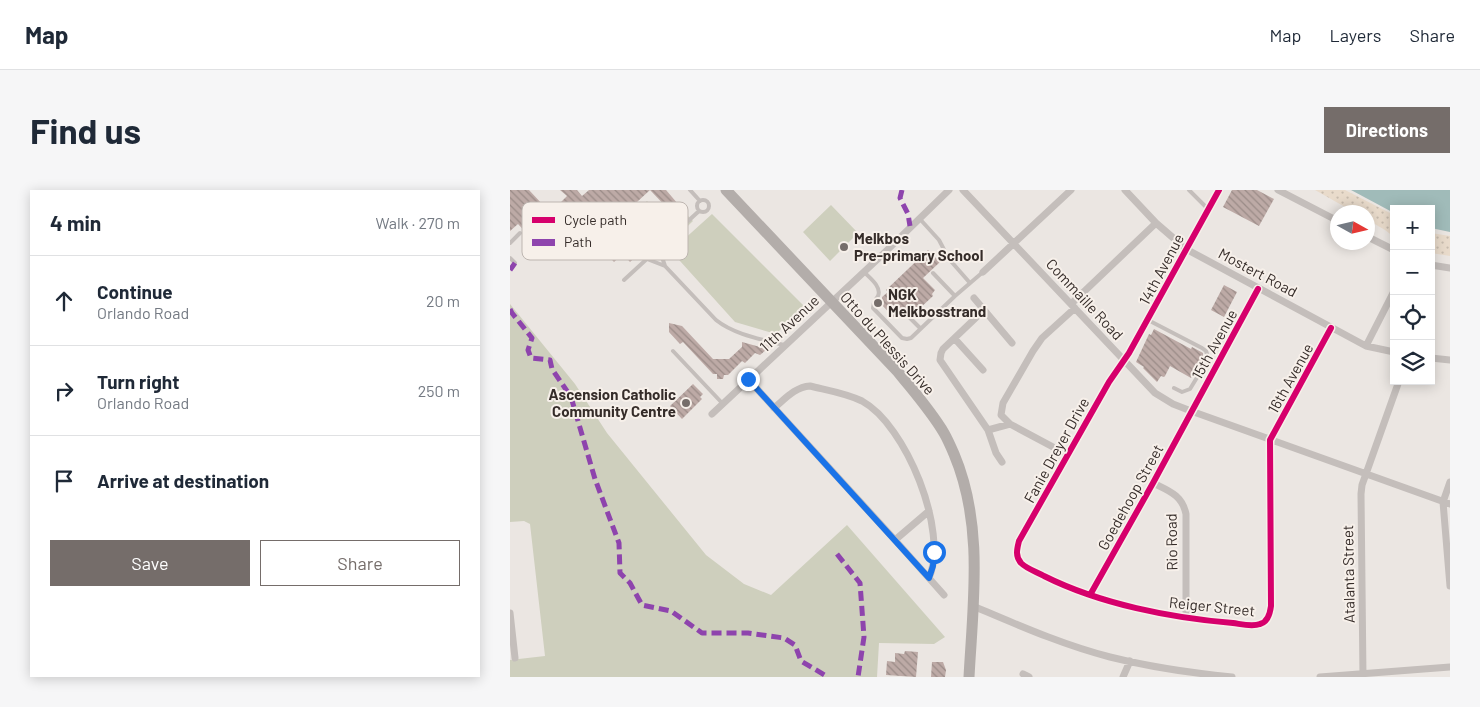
<!DOCTYPE html>
<html lang="en">
<head>
<meta charset="utf-8">
<style>
	:root { --surface:#fff; --page:#f6f6f7; --text:#1f2937; --muted:#747a83; --line:#e0e1e3; --accent:#756d6a }
	body { margin:0; font-family:Barlow,sans-serif; background:var(--page); color:var(--text) }
	.controls { position:absolute; right:15px; top:15px; display:grid; overflow:hidden; border-radius:0px; box-shadow:0 2px 12px #0003 }
	.controls button { width:45px; height:45px; display:grid; place-items:center; padding:0; border:0; border-bottom:1px solid var(--line); background:var(--surface); color:var(--text); font:25px sans-serif }
	.compass { position:absolute; left:820px; top:15px; width:45px; height:45px; border-radius:50%; background:var(--surface); box-shadow:0 2px 12px #0003; rotate:98deg }
	.stop { position:absolute; width:15px; height:15px; margin:-11px; border:4px solid #1a73e8; border-radius:50%; background:#fff }
	.stop.end { background:#1a73e8; border-color:#fff; box-shadow:0 1px 5px #0008 }
	.list { margin:0; padding:0; list-style:none }
	h2 { display:flex; justify-content:space-between; align-items:center; height:65px; margin:0; padding:0 20px; font-size:21px }
	h2 small { font-size:16px; font-weight:400; color:var(--muted) }
	.list li { display:grid; grid-template-columns:32px 1fr auto; gap:15px; align-items:center; box-sizing:border-box; height:90px; padding:0 20px; border-top:1px solid var(--line) }
	.list b { display:block; font-size:19px; white-space:nowrap }
	.list p { margin:0; font-size:16px; white-space:nowrap; color:var(--muted) }
	.list em { font-size:16px; font-style:normal; color:var(--muted) }
	.actions { display:flex; gap:10px; padding:15px 20px }
	.actions a { flex:1; padding:11px 0; border:1px solid var(--accent); border-radius:0px; text-align:center; font-size:18px; color:var(--accent) }
	.actions .main { background:var(--accent); color:#fff }
	.icon { flex:none; width:28px; height:28px; fill:none; stroke:currentColor; stroke-width:2; stroke-linecap:round; stroke-linejoin:round }
	.map { position:relative; flex:none; width:940px; height:487px; overflow:hidden; border-radius:0px }
	header { display:flex; align-items:center; gap:30px; box-sizing:border-box; height:70px; padding:0 25px; background:var(--surface); border-bottom:1px solid var(--line) }
	header strong { font-size:24px }
	nav { display:flex; gap:28px; margin-inline-start:auto; font-size:18px }
	.intro { display:flex; align-items:center; justify-content:space-between; box-sizing:border-box; height:120px; padding:0 30px }
	h1 { margin:0; font-size:35px }
	.button { padding:12px 22px; border-radius:0px; background:var(--accent); color:#fff; font-size:18px; font-weight:700 }
	main { display:flex; gap:30px; padding:0 30px }
	aside { flex:1; background:var(--surface); border-radius:0px; box-shadow:0 2px 12px #0003 }
	.map>svg:first-child { display:block }
</style>
</head>
<body>
<header>
<strong>Map</strong>
<nav><a>Map</a><a>Layers</a><a>Share</a></nav>
</header>
<div class="intro"><h1>Find us</h1><a class="button">Directions</a></div>
<main>
<aside>
<h2>4 min<small>Walk · 270 m</small></h2>
<ul class="list">
<li><svg class="icon" aria-label="ahead" viewBox="0 0 24 24"><path d="M12 20V5M6 11l6-6 6 6"/></svg><div><b>Continue</b><p>Orlando Road</p></div><em>20 m</em></li>
<li><svg class="icon" aria-label="right" viewBox="0 0 24 24"><path d="M7 20v-9h11M14 6l5 5-5 5"/></svg><div><b>Turn right</b><p>Orlando Road</p></div><em>250 m</em></li>
<li><svg class="icon" aria-label="arrive" viewBox="0 0 24 24"><path d="M6 21V4h12l-3 4 3 4H6"/></svg><div><b>Arrive at destination</b></div></li>
</ul>
<div class="actions"><a class="main">Save</a><a>Share</a></div>
</aside>
<div class="map">
<svg width="940" height="487" viewBox="0 0 940 487">
	<defs>
		<pattern id="sand-dots" width="8" height="8" patternUnits="userSpaceOnUse" patternTransform="scale(1.25)"><rect width="8" height="8" fill="#e9dbcb"/><path d="M2 2h.1M6 6h.1" fill="none" stroke="#c8bcae" stroke-width="1.8" stroke-linecap="round"/></pattern>
		<pattern id="building-back-hatch" width="6" height="6" patternUnits="userSpaceOnUse" patternTransform="scale(1.25)"><rect width="6" height="6" fill="#bdaaa6"/><path d="M-1 5l2 2M0 0l6 6M5-1l2 2" fill="none" stroke="#9a8b87"/></pattern>
	</defs>
	<rect width="100%" height="100%" fill="#ebe6e2"/>
	<path fill="#cecfbd" d="M137 11 148 23 123 46 112 34Z
		M321 15 348 43 320 71 293 42Z
		M176 24 183 31 161 52 154 45Z
		M202 24 294 116 266 144 225 132 161 61Z
		M0 114 65 194 97 243 196 365 234 394 261 405 337 335 435 447 424 454 369 453 367 487H0V470L35 466 20 334 14 331 0 332Z"/>
	<path fill="url(#sand-dots)" d="M805 0H835L884 25V47L875 40 858 30V22H844Z
		M921 43 940 46V66L921 63Z"/>
	<path fill="#a0bbb9" d="M841 0H940V42L921 38V19H884V23Z"/>
	<path fill="url(#building-back-hatch)" fill-rule="evenodd" d="M0 0H19L48 31 28 51 24 46 22 49 8 34 0 41Z
		M50 0H67L72 6 79 0H156L174 21 120 72 113 64 104 72 81 47 78 51 73 46 77 43 50 13 57 6ZM140 0 159 20 120 57 101 36Z
		M722 0H747L764 9 749 36 713 17Z
		M418 60 430 72 413 88 425 100 422 104 423 106 408 120 405 117 399 122H395L391 127H383L372 115V107L378 102 376 100Z
		M714 95 727 102 714 127 701 120Z
		M159 133 172 136 203 169H219L232 157V152L250 157 251 153 261 156 250 165 245 163 235 173 232 171 218 185H214L213 189H207V184H203L173 152 170 154 159 142Z
		M644 139 681 159 682 157 693 163V166L681 188 660 176 655 186 654 187 651 186 647 192 633 178 634 177 626 172 639 144 641 145Z
		M183 194 193 204 190 207 192 209 172 229 160 216Z
		M395 461 408 462 406 487 376 485 377 471 385 472V463L394 464Z
		M422 472H433L436 480 435 487H421Z"/>
	<g fill="none" stroke-linecap="round" stroke-linejoin="round">
		<path stroke="#c4bebb" stroke-width="4" d="M180 0 190 11
			M679 0 698 19
			M187 16a6 6 0 1 1 12 0a6 6 0 1 1-12 0Z
			M409 28 429 50 439 69 460 93
			M0 53 10 43
			M0 68 5 73
			M137 69 155 76 149 58
			M155 76 206 130C225 145 251 149 274 155
			M354 82C360 88 372 97 368 106 365 111 363 112 363 118L392 148 397 149 401 148 445 106 473 82
			M423 83 445 106
			M114 90 189 21
			M399 127 410 138
			M638 130 692 158 696 161 697 164V171L680 199 672 202 664 198
			M163 161 213 214"/>
		<path stroke="#c4bebb" stroke-width="7" d="M453 0 645 203 663 214 681 221 940 314
			M615 0 646 33 676 59 856 156 884 162
			M709 0 619 163 599 192 509 351C507 359 505 366 511 373 517 379 527 382 534 386 590 414 661 428 723 433 731 434 742 437 750 434 758 432 760 424 761 416L760 250 821 138
			M768 0 828 31
			M858 47 884 60
			M921 75 940 78
			M473 82 561 0
			M464 108 502 153
			M561 114 646 33
			M474 120 433 159 431 163 430 170 478 240 486 263 492 272
			M445 149 473 180
			M856 156 884 101
			M921 168 940 170
			M238 189 385 350 434 405
			M264 218C275 209 285 197 300 196 316 200 336 203 352 211 396 235 439 341 419 388
			M202 224 371 66 439 0
			M478 240 500 234
			M558 265 500 234 491 225 493 213 523 161 532 148 565 118
			M940 292 933 312 940 396
			M643 293C659 301 672 305 676 324V427
			M385 350 419 321
			M580 405 643 293 748 99
			M463 416C508 435 553 455 600 467 640 477 681 483 722 487
			M0 423 5 468
			M513 484 519 487
			M613 487 620 471
			M810 487 940 477
			M853 487 851 304 852 295 889 191"/>
		<path stroke="#b3adaa" stroke-width="11" d="M216 0 388 182C404 202 421 221 434 243 438 250 441 257 444 264 474 335 463 412 459 487"/>
		<path stroke="#8e44ad" stroke-width="5" stroke-dasharray="10 5" stroke-linecap="butt" d="M392 0 390 8 398 24 400 36
			M0 80 5 73
			M0 119 2 123 22 148 18 160 21 168 40 170 42 179 61 207 85 289 109 353 110 383 120 393 132 415 161 421 192 443H238L274 448 285 455 291 471 318 487
			M327 364 350 393 354 447 348 487"/>
		<g stroke="#f7f0ea" stroke-width="9">
			<path id="cycleway" d="M709 0 619 163 599 192 509 351C507 359 505 366 511 373 517 379 527 382 534 386 590 414 661 428 723 433 731 434 742 437 750 434 758 432 760 424 761 416L760 250 821 138
				M580 405 643 293 748 99"/>
		</g>
		<use href="#cycleway" stroke="#d6006c" stroke-width="6"/>
	</g>
	<g fill="none" stroke-linecap="round" stroke-linejoin="round">
		<path stroke="#1a73e8" stroke-width="6" d="M238 189 419 388 423 376 424 362"/>
	</g>
	<g fill="#756d6a" stroke="#f7f0ea" stroke-width="2">
		<circle cx="334" cy="57" r="5"/>
		<circle cx="368" cy="113" r="5"/>
		<circle cx="176" cy="213" r="5"/>
	</g>
	<g text-anchor="middle" dominant-baseline="central" stroke-width="4" stroke-linejoin="round" paint-order="stroke">
		<g font-size="15" font-weight="bold" fill="#352c29" stroke="#f7f0ea" text-anchor="start">
			<text x="344" y="48">Melkbos<tspan x="344" dy="17">Pre-primary School</tspan></text>
			<text x="378" y="104">NGK<tspan x="378" dy="17">Melkbosstrand</tspan></text>
			<text x="166" y="204" text-anchor="end">Ascension Catholic<tspan x="166" dy="17">Community Centre</tspan></text>
		</g>
		<g font-size="15" fill="#352c29" stroke="#f7f0ea">
			<text transform="translate(651 79) rotate(-62)">14th Avenue</text>
			<text transform="translate(748 82) rotate(28)">Mostert Road</text>
			<text transform="translate(575 109) rotate(47)">Commaille Road</text>
			<text transform="translate(279 133) rotate(-43)">11th Avenue</text>
			<text transform="translate(378 153) rotate(48)">Otto du Plessis Drive</text>
			<text transform="translate(704 154) rotate(-61)">15th Avenue</text>
			<text transform="translate(780 188) rotate(-61)">16th Avenue</text>
			<text transform="translate(546 260) rotate(-61)">Fanie Dreyer Drive</text>
			<text transform="translate(620 307) rotate(-61)">Goedehoop Street</text>
			<text transform="translate(661 352) rotate(-91)">Rio Road</text>
			<text transform="translate(838 384) rotate(-91)">Atalanta Street</text>
			<text transform="translate(702 416) rotate(6)">Reiger Street</text>
		</g>
	</g>
	<rect x="12" y="12" width="166" height="58" rx="8" fill="#f7f0ea" stroke="#bdb5b0" stroke-width="1"/>
	<rect x="22" y="27" width="23" height="6" fill="#d6006c"/>
	<rect x="22" y="49" width="23" height="7" fill="#8e44ad"/>
	<g font-size="14" fill="#352c29">
		<text x="54" y="35">Cycle path</text>
		<text x="54" y="57">Path</text>
	</g>
</svg>
<div class="controls">
<button>+</button>
<button>−</button>
<button><svg class="icon" aria-label="locate" viewBox="0 0 24 24"><circle cx="12" cy="12" r="6"/><path d="M12 2v4M12 18v4M2 12h4M18 12h4"/></svg></button>
<button><svg class="icon" aria-label="layers" viewBox="0 0 24 24"><path d="M12 4l9 5-9 5-9-5zM3 14l9 5 9-5"/></svg></button>
</div>
<svg class="compass" viewBox="-18 -18 36 36"><path d="M0-13l5 13h-10z" fill="#e53935"/><path d="M0 13l5-13h-10z" fill="#747a83"/></svg>
<div class="stop" style="left:424px;top:362px"></div>
<div class="stop end" style="left:238px;top:189px"></div>
</div>
</main>
</body>
</html>
